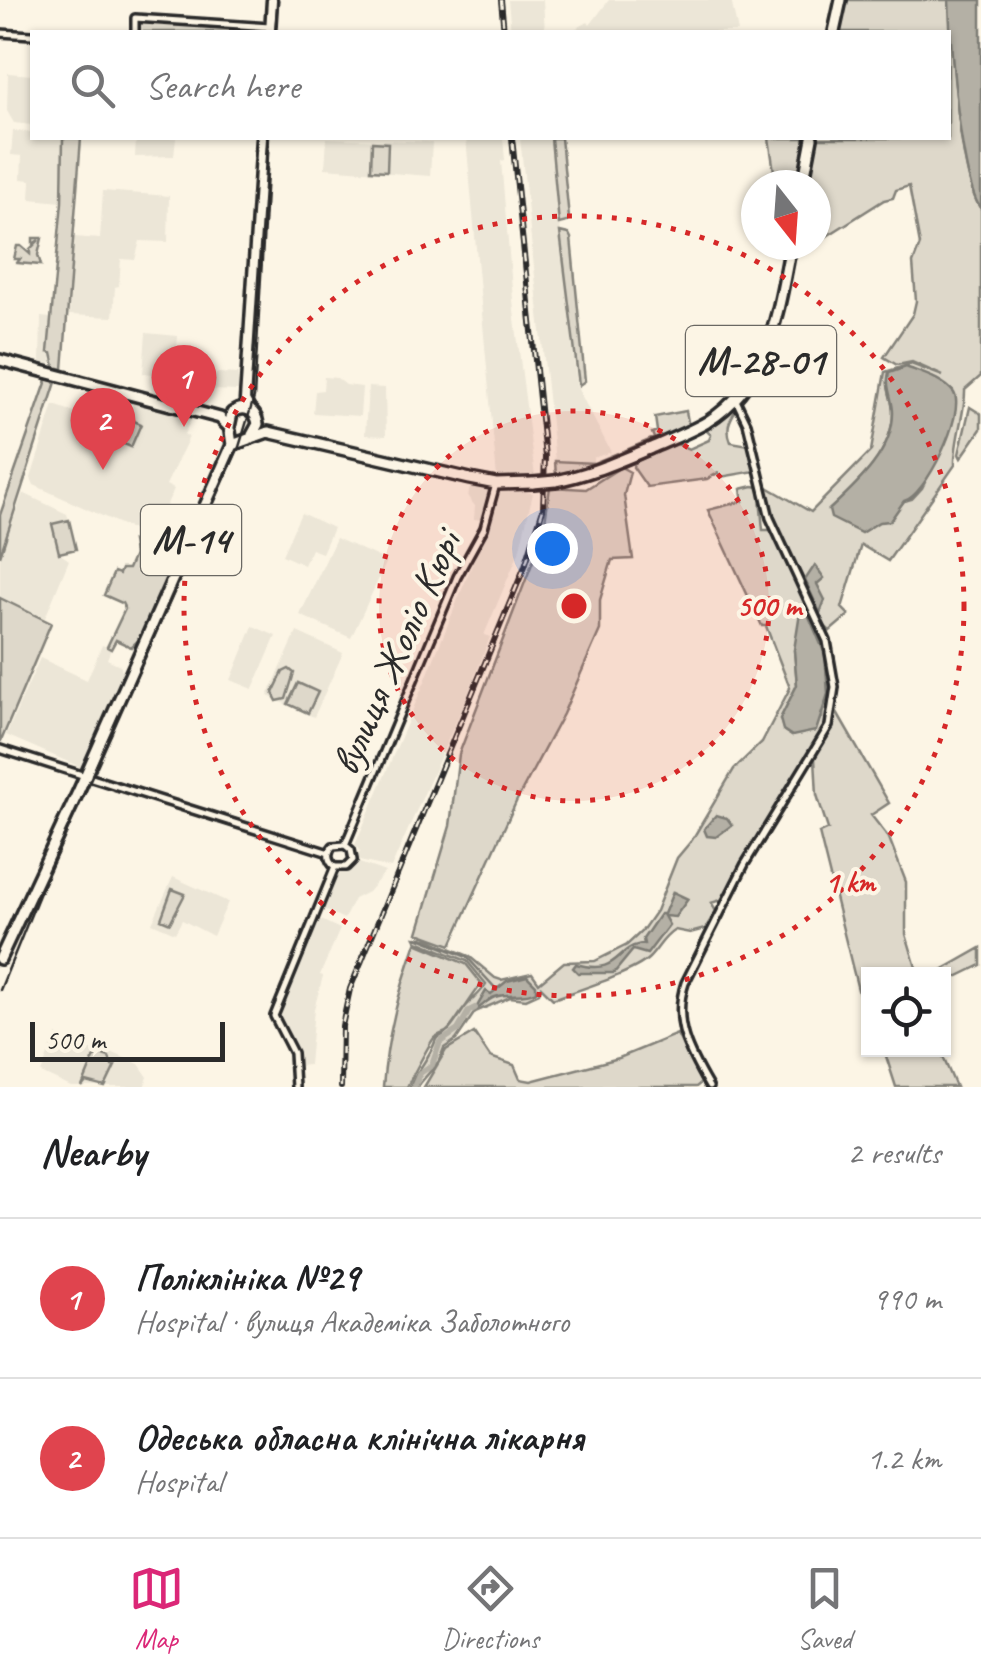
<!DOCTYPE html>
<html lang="en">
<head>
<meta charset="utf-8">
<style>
	:root { --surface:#fff; --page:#f6f6f6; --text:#202124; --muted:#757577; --line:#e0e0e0; --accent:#db2777 }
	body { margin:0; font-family:Caveat,sans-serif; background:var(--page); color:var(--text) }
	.controls { position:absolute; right:30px; bottom:30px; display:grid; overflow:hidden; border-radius:0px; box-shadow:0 2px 8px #0004 }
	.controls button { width:90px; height:90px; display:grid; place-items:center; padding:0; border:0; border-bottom:2px solid var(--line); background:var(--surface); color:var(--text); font:50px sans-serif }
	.compass { position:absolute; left:741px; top:170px; width:90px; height:90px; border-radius:50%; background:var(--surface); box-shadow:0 2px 8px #0004; rotate:163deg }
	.scale { position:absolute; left:30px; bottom:25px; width:195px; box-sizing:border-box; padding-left:10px; border:5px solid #2b2b2b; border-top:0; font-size:28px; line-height:35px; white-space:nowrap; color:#2b2b2b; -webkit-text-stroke:8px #fcf5e5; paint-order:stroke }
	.you { position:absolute; left:552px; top:548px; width:35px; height:35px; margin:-25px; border:8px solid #fff; border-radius:50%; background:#1a73e8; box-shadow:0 0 0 15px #1a73e833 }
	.badge { display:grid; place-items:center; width:65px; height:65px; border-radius:50%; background:var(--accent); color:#fff; font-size:32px; font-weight:700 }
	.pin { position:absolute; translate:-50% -82px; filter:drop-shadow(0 2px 5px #0008) }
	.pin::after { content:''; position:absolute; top:52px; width:35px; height:30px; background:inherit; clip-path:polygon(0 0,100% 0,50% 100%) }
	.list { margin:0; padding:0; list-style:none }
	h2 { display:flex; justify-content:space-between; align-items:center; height:130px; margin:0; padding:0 40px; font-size:42px }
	h2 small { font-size:32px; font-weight:400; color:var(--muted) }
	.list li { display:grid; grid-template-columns:65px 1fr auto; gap:30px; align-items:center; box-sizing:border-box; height:160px; padding:0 40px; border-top:2px solid var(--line) }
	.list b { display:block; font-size:38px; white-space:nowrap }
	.list p { margin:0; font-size:32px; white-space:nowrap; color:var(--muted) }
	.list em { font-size:32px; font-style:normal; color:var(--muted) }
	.icon { flex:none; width:55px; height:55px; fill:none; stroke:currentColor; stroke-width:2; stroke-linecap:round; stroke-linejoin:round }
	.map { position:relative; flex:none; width:981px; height:1087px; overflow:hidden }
	.search { position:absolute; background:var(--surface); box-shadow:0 2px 8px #0004; left:30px; right:30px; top:30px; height:110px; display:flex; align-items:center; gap:25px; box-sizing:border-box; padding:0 35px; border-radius:0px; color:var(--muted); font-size:38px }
	.sheet { height:450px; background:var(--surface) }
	nav { display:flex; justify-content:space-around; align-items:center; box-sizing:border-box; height:140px; border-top:2px solid var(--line); background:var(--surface); font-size:28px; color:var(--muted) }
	nav a { display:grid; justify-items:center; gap:5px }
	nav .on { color:var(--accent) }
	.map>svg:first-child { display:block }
</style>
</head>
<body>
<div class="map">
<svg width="981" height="1087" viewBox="0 0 981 1087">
	<rect width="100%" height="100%" fill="#fcf5e5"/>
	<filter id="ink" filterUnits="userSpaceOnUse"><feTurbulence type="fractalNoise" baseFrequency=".01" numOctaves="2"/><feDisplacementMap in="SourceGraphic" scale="20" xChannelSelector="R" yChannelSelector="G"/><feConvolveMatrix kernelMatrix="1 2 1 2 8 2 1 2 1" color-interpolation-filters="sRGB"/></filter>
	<g filter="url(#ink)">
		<path fill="#ece6d7" d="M508 0H543L545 32H511Z
			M609 0H731L738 32H570L588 22 590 25Z
			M8 73 32 75V125L14 123 7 111Z
			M13 131 32 132V138H63L62 202 30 199 31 180 21 179 22 156 11 155Z
			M136 138H176L174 156 135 157Z
			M327 138 432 142 430 176 325 168Z
			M466 138H503L505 160 501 161 514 311 535 477 497 478Z
			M520 138H551L577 387 611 452 593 458V462L555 461Z
			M103 191 169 196 168 242 140 241 135 260 121 259 119 286 115 287 113 317 69 315 74 237 100 239Z
			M41 317 51 318 48 352 52 353 51 363 47 365 40 363Z
			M146 333 178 336 175 376 143 373Z
			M218 373 238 374V391L212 390 213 377Z
			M324 377 337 378 346 385 362 387 360 416 313 413 315 391 323 390Z
			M368 387 385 388 386 436 365 435Z
			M86 398 128 415 134 402 193 416 184 434 189 437 166 485 174 489 151 538 34 485 31 478 54 405 80 414Z
			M470 486 489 490 481 520 474 519 475 506 468 497Z
			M500 489 533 493 519 552 484 635 490 637 467 697 391 868 355 860 360 851 355 845 425 681 478 550 496 491Z
			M23 493 67 514 69 520 52 525 59 553 69 560 45 618 0 598V556Z
			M301 513 333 528 322 553 311 549 304 565 282 555Z
			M336 538 387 561 351 638 300 615Z
			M253 626 276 636 253 689 231 680Z
			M297 632 343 653 314 717 268 696Z
			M102 645 111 649 107 659 120 665 124 676 80 767 6 735 40 658 87 680Z
			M354 861 385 872 368 892 354 899 344 919 321 908 336 872 348 869Z
			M173 877 228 902 213 936 182 920 175 933 152 923Z
			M317 918 340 929 320 975 323 976 314 1009 309 1065 297 1066 296 1051 277 1016Z
			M56 1035 94 1051 104 1049 139 1064 148 1077 144 1087H71L41 1073Z"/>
		<path fill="#ded8ca" stroke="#84827a" stroke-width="2.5" fill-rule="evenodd" d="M843 0H949C951 42 959 179 981 209V376L965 390C966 409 954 441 955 465L888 561 861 545 842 608 849 615 830 631C806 611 772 518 764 485L811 512 871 451 885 372 911 364 943 376 912 362 897 365 884 357 913 314 916 301 913 263 920 245 909 186 896 190 893 198 884 200 816 243V185H804L814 138H948V32H836ZM889 373 933 378 953 391 947 439 922 488 912 499 904 501 898 508 829 510C856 485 893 453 893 412 893 398 885 388 889 373Z
			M141 20 234 26V32H138Z
			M63 138H81L63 369 55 367 52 353 48 352 62 202Z
			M551 138H561L569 218 567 222 559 224Z
			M769 138H808L798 185H776Z
			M372 142 388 143 387 171 371 170Z
			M560 232 569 234 571 238 585 381 579 385Z
			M33 238H42L38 255 41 265 17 263 20 259H14L17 246H21L30 254V249L39 240 33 244Z
			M48 377 56 382 0 556V515Z
			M92 403 141 424 131 447 124 444 125 430 119 436 84 421Z
			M734 405 737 408C730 420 725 427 731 442L749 445 755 471 721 477 718 473 707 479 647 487 633 467 634 463 675 443 689 449 709 440 711 435 705 429Z
			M970 407 981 414V429L961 458 959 454Z
			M686 411 689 427 629 453 624 451 654 438 652 433 657 431 655 417Z
			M618 453 602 464 556 476 555 461 594 463Z
			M621 467 630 472 624 495 633 559 612 560 600 600V630L563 714 516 802 451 945 418 933 450 826 459 754 543 535 550 487 586 489Z
			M753 486 759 487 763 530H773C782 551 792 574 802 594 829 648 844 684 819 743L721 900 711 903 716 911 705 929 690 933 675 930C662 938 659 948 649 958 634 973 575 991 553 999L541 987 539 993 526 999 510 997 475 1012 456 1040 444 1048 439 1061 417 1087H410C417 1069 430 1058 436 1039 454 1030 456 1016 469 1003 476 996 481 993 486 984L467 961 417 941 415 937 428 939 469 956 495 978 501 980 532 973 539 983 564 962 595 961 627 945 642 931 656 911 677 858 692 840 734 769 762 742 790 688 766 626H762L708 510 743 501 741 489ZM805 607C815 629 832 671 827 695 826 704 822 709 822 718L792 736 784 731 780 719 797 685 794 650Z
			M69 520 76 549 59 553 52 524Z
			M132 541 174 562 141 638 131 647 116 640 111 649 107 647 125 609 122 603 104 595 114 572 119 574 121 569H128L134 555Z
			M0 598 51 623 1 741H0Z
			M289 669 294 673 286 699 277 701 273 693 283 672Z
			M298 683 318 692 308 713 288 704Z
			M837 713 889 803 871 815 889 838 906 882V934L918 974H868V1020L858 990 819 833 828 829 817 795 815 758Z
			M172 889 185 894 170 923 161 919Z
			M416 943 466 964 482 984C471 996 457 1022 449 1030 444 1034 439 1034 434 1038 430 1043 410 1080 407 1087H383C387 1035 399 991 416 943Z
			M981 948V965L944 983V974H935Z
			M474 1033 490 1057 514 1065 520 1079 531 1081 619 1058 677 1034 701 1083 696 1087H424L446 1050Z
			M884 1050H940L956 1087H896Z
			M100 1054 109 1057 112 1066H115L105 1087 86 1082 82 1087 94 1058Z"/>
		<path fill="#b4b0a5" stroke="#7d7b74" stroke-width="2.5" d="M949 0H981V209C960 181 950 41 949 0Z
			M906 367C921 373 944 379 954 393 966 413 925 497 904 501L890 521 879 522 861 533 831 518 829 510C856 485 893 452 893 413 893 398 885 388 889 373Z
			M815 565 824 578 817 584 825 600 820 613 805 580Z
			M801 606 805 607 825 654 828 694 816 731 792 736 783 730 780 719 797 685 794 650Z
			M716 815 727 818 732 825 716 837 707 836 704 829Z
			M673 892 688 899 675 917 664 916 669 925 647 954 633 950 614 973H578L573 968 576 964C621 977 615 945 644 944L643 939 660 914H664Z
			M527 976 536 985V991C524 998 509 992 495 997 486 1000 483 1007 475 1010L486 991 491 994 507 981Z"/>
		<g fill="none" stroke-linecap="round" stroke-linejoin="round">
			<path stroke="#7d7b74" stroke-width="2.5" d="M417 937 467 957 497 990"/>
			<path stroke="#b4b0a5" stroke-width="6" d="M414 1087 420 1073 432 1065 440 1042 458 1030 469 1011 475 1008"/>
			<g stroke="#2b2b2b" stroke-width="12">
				<path id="minor" d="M135 32V18L270 27
					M0 33 32 35
					M0 749 329 853
					M345 845 457 577 484 528 496 484
					M295 1087 293 1053 274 1016 335 867C327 861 327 853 333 846L345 845 351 850 353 860 346 867H335
					M709 1087C689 1053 672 1022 685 983L745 864 829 726 835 687 827 641 770 518 747 423 735 398"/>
			</g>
			<g stroke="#2b2b2b" stroke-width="15">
				<path id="major" d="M270 32 272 0
					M251 411 245 400 262 138"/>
			</g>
			<g stroke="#2b2b2b" stroke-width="16">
				<path id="highway" d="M834 32 841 0
					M803 185 812 138
					M0 360 220 418 228 426
					M229 427 232 413C244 404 256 410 258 424L252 435
					M232 445 268 432 470 479 496 484 533 483
					M555 481C589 475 619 461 651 448 669 440 690 432 707 422 770 383 778 311 791 245
					M0 959 79 790 232 445 230 431"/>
			</g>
			<use href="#minor" stroke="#fcf5e5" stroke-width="5"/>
			<use href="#major" stroke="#fcf5e5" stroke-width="8"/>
			<use href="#highway" stroke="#fcf5e5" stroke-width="9"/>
			<path stroke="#2b2b2b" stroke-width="2.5" d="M275 32 278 0
				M0 990 43 885 239 447 254 398 269 138"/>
			<g stroke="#2b2b2b" stroke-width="6">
				<path id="rail" d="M501 0 504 32
					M341 1087 342 1026 350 989 525 566 543 509 545 457 512 138"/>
			</g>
			<use href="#rail" stroke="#fcf5e5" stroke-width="2.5" stroke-dasharray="8" stroke-linecap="butt"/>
			<g stroke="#2b2b2b" stroke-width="16" stroke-linecap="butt">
				<path id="highway-bridge" d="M533 483 555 481"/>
			</g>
			<use href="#highway-bridge" stroke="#fcf5e5" stroke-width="9"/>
		</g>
	</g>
	<circle cx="574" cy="606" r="195" fill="#d62828" fill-opacity=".12"/>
	<g fill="none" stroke="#d62828" stroke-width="5" stroke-dasharray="5 10">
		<circle cx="574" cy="606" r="195"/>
		<circle cx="574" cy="606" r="390"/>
	</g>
	<g text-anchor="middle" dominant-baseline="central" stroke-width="8" stroke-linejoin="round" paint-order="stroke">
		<g fill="#fcf5e5" stroke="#6a6863" stroke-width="2.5">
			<rect x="686" y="326" width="150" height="70" rx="8"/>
			<rect x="141" y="505" width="100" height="70" rx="8"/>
		</g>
		<g font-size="40" font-weight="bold" fill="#2b2b2b">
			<text x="761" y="361">М-28-01</text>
			<text x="191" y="540">М-14</text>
		</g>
		<g font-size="42" fill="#2b2b2b" stroke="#fcf5e5">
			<text transform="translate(396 653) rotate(-66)">вулиця Жоліо Кюрі</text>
		</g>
	</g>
	<circle cx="574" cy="606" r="15" fill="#d62828" stroke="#fcf5e5" stroke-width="5"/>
	<g font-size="30" text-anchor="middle" font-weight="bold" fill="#d62828" stroke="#fcf5e5" stroke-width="8" stroke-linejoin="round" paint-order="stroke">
		<text x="769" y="616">500 m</text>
		<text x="850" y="892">1 km</text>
	</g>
</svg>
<div class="controls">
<button><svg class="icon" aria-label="locate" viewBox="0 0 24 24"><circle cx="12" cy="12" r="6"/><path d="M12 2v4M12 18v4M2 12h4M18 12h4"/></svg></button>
</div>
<svg class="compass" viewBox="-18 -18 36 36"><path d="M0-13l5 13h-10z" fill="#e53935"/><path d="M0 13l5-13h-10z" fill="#757577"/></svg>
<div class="scale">500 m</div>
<div class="you"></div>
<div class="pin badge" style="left:184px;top:427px;background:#e0444e">1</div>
<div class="pin badge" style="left:103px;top:470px;background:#e0444e">2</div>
<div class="search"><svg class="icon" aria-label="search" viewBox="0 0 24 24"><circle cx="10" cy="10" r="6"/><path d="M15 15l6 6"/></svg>Search here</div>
</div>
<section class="sheet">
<h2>Nearby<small>2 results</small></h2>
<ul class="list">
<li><span class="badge" style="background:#e0444e">1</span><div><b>Поліклініка №29</b><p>Hospital · вулиця Академіка Заболотного</p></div><em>990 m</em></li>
<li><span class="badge" style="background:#e0444e">2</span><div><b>Одеська обласна клінічна лікарня</b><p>Hospital</p></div><em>1.2 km</em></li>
</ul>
</section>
<nav>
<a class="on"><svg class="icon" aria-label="map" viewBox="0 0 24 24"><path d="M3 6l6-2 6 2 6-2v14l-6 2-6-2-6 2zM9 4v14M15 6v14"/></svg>Map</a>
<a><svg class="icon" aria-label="directions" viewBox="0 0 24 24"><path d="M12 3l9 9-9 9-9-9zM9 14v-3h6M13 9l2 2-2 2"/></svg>Directions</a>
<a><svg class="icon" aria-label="saved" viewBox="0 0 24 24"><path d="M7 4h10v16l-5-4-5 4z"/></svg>Saved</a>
</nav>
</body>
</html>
